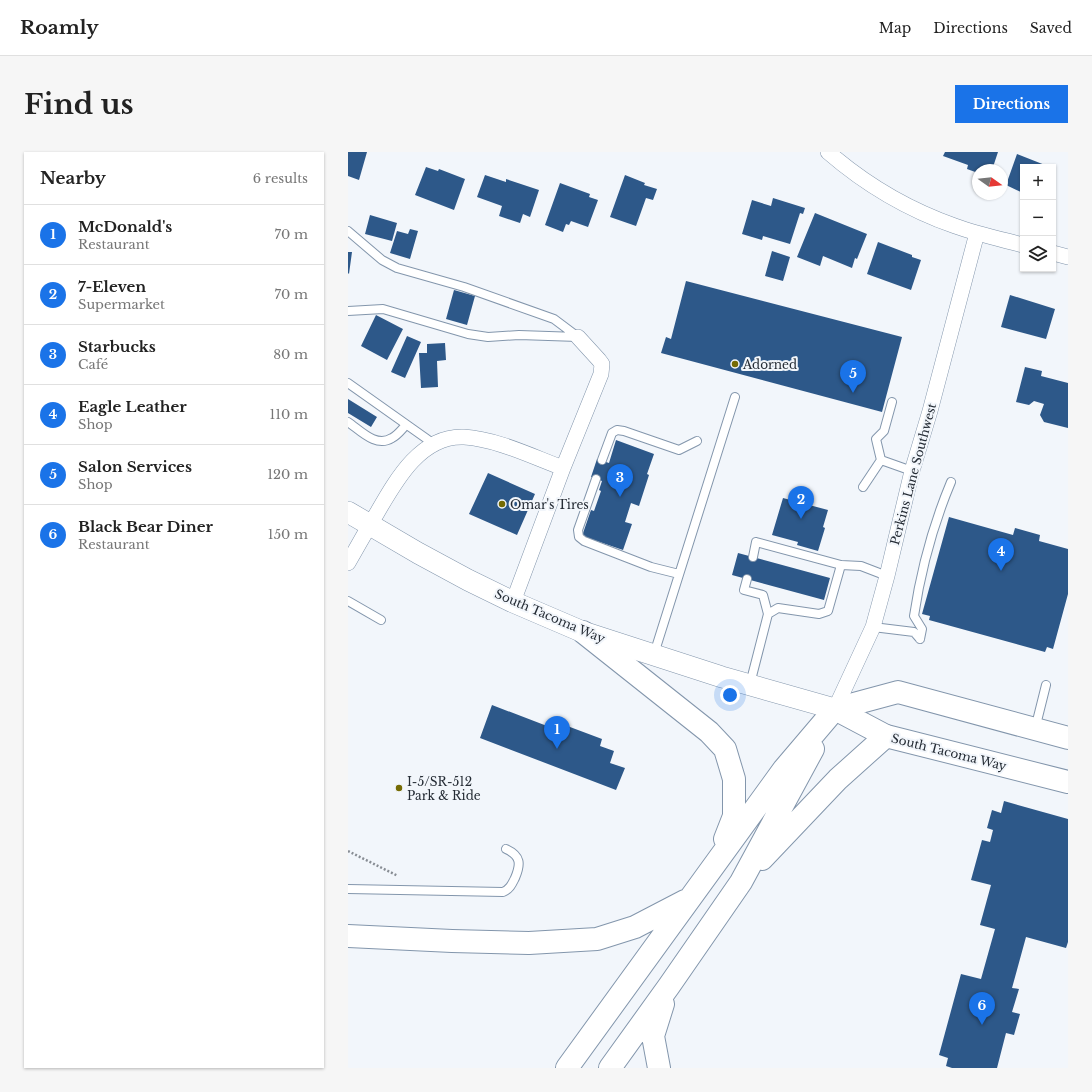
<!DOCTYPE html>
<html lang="en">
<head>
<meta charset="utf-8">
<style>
	:root { --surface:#fff; --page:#f6f6f6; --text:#222; --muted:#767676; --line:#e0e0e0; --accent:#1a73e8 }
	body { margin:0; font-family:"Libre Baskerville",serif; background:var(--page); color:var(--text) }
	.controls { position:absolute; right:12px; top:12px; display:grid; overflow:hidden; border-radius:0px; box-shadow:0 1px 3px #0004 }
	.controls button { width:36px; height:36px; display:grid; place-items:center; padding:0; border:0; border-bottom:1px solid var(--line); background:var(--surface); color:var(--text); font:20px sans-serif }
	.compass { position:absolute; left:624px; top:12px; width:36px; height:36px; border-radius:50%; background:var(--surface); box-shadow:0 1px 3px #0004; rotate:105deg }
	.you { position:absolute; left:382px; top:543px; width:14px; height:14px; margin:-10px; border:3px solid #fff; border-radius:50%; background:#1a73e8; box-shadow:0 0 0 6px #1a73e833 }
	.badge { display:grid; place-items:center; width:26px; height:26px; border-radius:50%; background:var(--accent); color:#fff; font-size:13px; font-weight:700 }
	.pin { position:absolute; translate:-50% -33px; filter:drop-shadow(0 1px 2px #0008) }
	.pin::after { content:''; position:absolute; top:21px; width:14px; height:12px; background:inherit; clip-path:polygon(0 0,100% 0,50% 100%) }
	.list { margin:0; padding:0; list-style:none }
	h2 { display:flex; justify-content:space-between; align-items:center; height:52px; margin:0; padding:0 16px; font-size:17px }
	h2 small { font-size:13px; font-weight:400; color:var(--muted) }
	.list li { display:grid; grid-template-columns:26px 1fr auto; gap:12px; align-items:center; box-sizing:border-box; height:60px; padding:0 16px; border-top:1px solid var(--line) }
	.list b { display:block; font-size:15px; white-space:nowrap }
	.list p { margin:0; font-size:13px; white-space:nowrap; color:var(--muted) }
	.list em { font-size:13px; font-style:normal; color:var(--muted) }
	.icon { flex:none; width:22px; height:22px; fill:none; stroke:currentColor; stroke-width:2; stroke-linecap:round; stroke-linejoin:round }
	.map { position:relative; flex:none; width:720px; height:916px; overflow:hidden; border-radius:0px }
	header { display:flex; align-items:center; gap:24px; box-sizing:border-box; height:56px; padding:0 20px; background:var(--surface); border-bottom:1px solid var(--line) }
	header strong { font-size:19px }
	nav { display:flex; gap:22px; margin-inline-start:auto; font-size:14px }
	.intro { display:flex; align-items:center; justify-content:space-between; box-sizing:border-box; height:96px; padding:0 24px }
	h1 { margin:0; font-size:28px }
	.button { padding:10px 18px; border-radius:0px; background:var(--accent); color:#fff; font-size:14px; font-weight:700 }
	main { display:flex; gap:24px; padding:0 24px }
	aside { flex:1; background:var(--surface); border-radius:0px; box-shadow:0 1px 3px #0004 }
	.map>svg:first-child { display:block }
</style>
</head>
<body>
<header>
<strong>Roamly</strong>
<nav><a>Map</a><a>Directions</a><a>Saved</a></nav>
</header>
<div class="intro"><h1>Find us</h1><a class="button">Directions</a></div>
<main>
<aside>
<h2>Nearby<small>6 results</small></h2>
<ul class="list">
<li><span class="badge">1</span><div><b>McDonald's</b><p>Restaurant</p></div><em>70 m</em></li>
<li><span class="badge">2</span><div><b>7-Eleven</b><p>Supermarket</p></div><em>70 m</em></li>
<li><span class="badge">3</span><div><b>Starbucks</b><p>Café</p></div><em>80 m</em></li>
<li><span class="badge">4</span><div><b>Eagle Leather</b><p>Shop</p></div><em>110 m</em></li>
<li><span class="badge">5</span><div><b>Salon Services</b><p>Shop</p></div><em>120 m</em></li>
<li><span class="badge">6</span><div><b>Black Bear Diner</b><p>Restaurant</p></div><em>150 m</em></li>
</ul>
</aside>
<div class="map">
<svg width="720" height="916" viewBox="0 0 720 916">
	<rect width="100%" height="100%" fill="#f2f6fb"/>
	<path fill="#2d5889" d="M0 0H19L11 28 0 24Z
		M597 0H650L644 18H630V21L619 17 620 13 595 4Z
		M669 2 702 15H675V41L658 33Z
		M78 15 90 19 91 17 117 27 106 58 67 43Z
		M137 23 158 30V27L191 38 182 65 175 62 172 71 151 64 154 54 129 45Z
		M277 23 297 31 296 33 309 37 305 48 298 46 288 74 262 65Z
		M212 31 242 42 241 45 250 48 240 75 223 69 221 73 218 72 215 80 197 73Z
		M425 46 457 56 455 62 452 61 442 92 415 84 414 88 394 82 404 48 423 54Z
		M467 61 519 82 509 107 507 106 504 116 475 104 472 114 449 105Z
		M22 63 49 71 44 89 17 82Z
		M62 77 70 79 62 107 42 101 49 79 60 82Z
		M530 90 564 103V105L573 108 563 138 519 122Z
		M424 99 442 105 435 129 417 124Z
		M0 100H4L1 122 0 121Z
		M338 129 554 185 534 260 313 201 318 185 323 187Z
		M106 138 127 144 119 173 98 167Z
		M662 143 707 157 698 187 653 175Z
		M28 163 55 177 39 208 13 194Z
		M59 184 73 190 57 226 43 220Z
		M97 191 98 208 89 209 90 235 73 236 71 201H79V192Z
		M677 215 694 219 693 224 720 231V276L696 270 692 263 696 252 686 249 681 253 668 250Z
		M0 247 29 265 23 275 0 261Z
		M268 288 306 302 299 322 301 323 291 354 283 351 277 370 284 372 275 398 234 384 243 358 246 359 253 339 251 338 254 329 243 325 249 307 261 311Z
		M140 321 187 342 169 383 121 362Z
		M435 346 480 358 475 375 477 376 470 399 449 393 450 390 424 383Z
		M601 365 665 383 667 376 692 383 691 389 720 397V442L705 497 699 495 697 500 581 468 582 464 574 462Z
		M390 401 482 426 476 448 384 423Z
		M144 553 212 579 214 572 254 587 252 594 266 599 262 611 277 616 268 638 132 586Z
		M656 649 720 667V790L718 796 678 785 664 836 671 837 664 860 672 862 666 883 658 881 649 916H604L598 914 600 906 591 903 613 822 633 827 647 777 632 773 643 733 623 728 634 688 642 690 645 678 639 676 644 658 653 661Z"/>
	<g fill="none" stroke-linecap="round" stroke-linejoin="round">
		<g stroke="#8396ac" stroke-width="10">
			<path id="lane" d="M0 79 34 108 49 116 116 135 206 167 230 185
				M0 159 35 157 120 182 140 185 171 183 230 185
				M0 231 86 292
				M0 270C13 279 28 296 44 286 50 283 54 277 58 273
				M254 308 264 281 269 278 276 279 331 298 349 289
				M533 308 564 319
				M248 327 230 378 231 385 236 389 303 415 331 422
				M515 335 533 308 528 287 536 279 544 250
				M405 405 408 390 493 413 513 414 539 424
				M399 427 396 438 415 443 420 462 402 532
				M0 449 33 468
				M420 462 430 456 471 462 480 459 493 413
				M525 475 566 480 572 487
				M572 487 574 477 566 464C573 417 585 373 603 330
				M306 502 387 245
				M687 577 698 533
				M0 737 155 740C162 737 164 732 167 726 173 712 173 704 158 697"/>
		</g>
		<g stroke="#8396ac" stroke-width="16">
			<path id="street" d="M480 0C517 32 561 58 607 74 629 82 652 87 675 93
				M705 101 720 105
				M0 411C10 394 19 377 29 361 48 328 73 283 116 285 149 287 185 305 215 316
				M165 450 215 316 253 222 254 212 251 208 230 185
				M487 557 525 475 539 424 564 319 582 259 629 81"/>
		</g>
		<g stroke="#8396ac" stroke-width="22">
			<path id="secondary" d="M0 360 70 401 120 428 165 450 235 480 374 525 487 557"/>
		</g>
		<g stroke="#8396ac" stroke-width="24">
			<path id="primary" d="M487 557 538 584 720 630
				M487 557 550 540 720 586"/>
		</g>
		<g stroke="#8396ac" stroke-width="24">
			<path id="highway" d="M235 480 361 580 377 597 386 627V664L377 687
				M414 707 490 627 538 584
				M0 784 104 789 181 791 249 787 287 775 337 749
				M219 916 436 617 487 557
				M262 916 321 834 393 730 465 597
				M311 916 305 884 315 852"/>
		</g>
		<path stroke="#888d94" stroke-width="2.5" stroke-dasharray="2 2" stroke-linecap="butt" d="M0 699 50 724"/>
		<use href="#lane" stroke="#fff" stroke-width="8"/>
		<use href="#street" stroke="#fff" stroke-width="15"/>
		<use href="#secondary" stroke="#fff" stroke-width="21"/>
		<use href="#primary" stroke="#fff" stroke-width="22"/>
		<use href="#highway" stroke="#fff" stroke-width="22"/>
	</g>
	<g fill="#756b04" stroke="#f2f6fb" stroke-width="1.5">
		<circle cx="387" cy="212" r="4"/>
		<circle cx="154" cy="352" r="4"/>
		<circle cx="51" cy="636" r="4"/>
	</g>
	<g text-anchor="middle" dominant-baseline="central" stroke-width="4" stroke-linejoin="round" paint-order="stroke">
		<g font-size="12" fill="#252c35" stroke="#f2f6fb" text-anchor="start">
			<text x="395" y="212">Adorned</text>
			<text x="162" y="352">Omar's Tires</text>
			<text x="59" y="629">I-5/SR-512<tspan x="59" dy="14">Park &amp; Ride</tspan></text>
		</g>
		<g font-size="12" fill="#252c35" stroke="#f2f6fb">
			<text transform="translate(565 322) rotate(-75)">Perkins Lane Southwest</text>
			<text transform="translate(202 464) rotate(23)">South Tacoma Way</text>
			<text transform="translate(601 600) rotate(14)">South Tacoma Way</text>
		</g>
	</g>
</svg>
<div class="controls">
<button>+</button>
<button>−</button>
<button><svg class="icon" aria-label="layers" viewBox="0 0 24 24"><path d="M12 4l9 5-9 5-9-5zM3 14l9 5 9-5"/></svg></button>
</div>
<svg class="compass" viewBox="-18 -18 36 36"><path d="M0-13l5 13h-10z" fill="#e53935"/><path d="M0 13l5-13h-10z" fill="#767676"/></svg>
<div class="you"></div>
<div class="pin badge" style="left:209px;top:597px">1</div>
<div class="pin badge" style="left:453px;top:367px">2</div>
<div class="pin badge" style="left:272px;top:345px">3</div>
<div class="pin badge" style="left:653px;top:419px">4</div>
<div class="pin badge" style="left:505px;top:241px">5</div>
<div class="pin badge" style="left:634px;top:873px">6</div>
</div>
</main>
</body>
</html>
